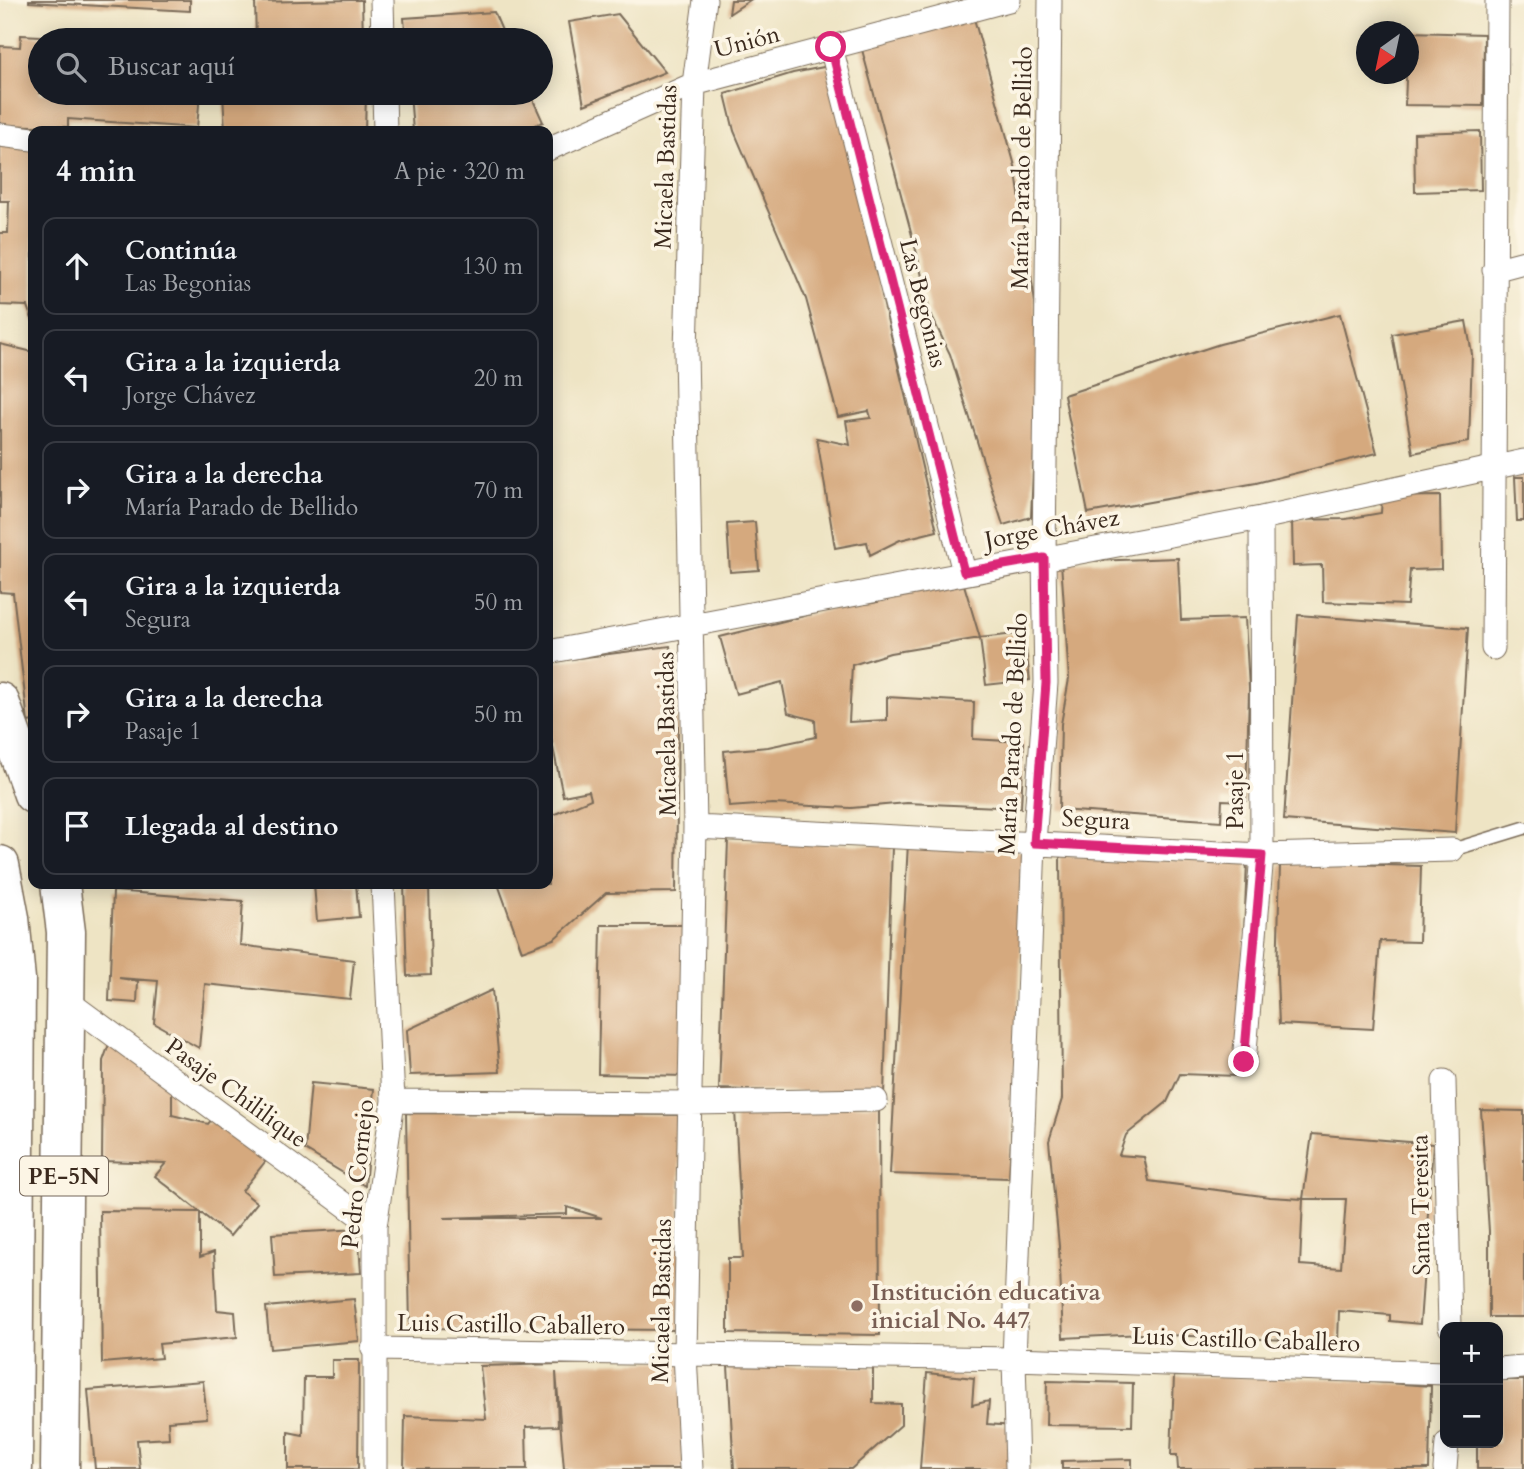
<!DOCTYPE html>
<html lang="es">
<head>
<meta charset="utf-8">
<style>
	:root { --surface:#171b24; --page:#242831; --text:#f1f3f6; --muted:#9ea1a6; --line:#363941 }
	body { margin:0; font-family:Cardo,serif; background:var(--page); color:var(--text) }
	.controls { position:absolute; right:21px; bottom:21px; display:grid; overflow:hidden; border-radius:14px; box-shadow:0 4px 18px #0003 }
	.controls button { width:63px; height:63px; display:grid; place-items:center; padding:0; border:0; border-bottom:2px solid var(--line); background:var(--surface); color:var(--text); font:35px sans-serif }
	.compass { position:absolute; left:1356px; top:21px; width:63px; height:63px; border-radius:50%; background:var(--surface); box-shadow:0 4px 18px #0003; rotate:213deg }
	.stop { position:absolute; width:21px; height:21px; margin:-16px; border:5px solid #db2777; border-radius:50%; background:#fff }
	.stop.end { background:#db2777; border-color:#fff; box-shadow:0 2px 7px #0008 }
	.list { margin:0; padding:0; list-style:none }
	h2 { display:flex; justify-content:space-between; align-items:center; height:91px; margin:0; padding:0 28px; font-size:30px }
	h2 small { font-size:23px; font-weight:400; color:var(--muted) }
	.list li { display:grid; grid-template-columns:46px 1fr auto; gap:21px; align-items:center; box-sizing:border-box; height:98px; margin:0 14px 14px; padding:0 14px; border:2px solid var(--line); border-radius:14px }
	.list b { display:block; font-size:26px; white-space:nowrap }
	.list p { margin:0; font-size:23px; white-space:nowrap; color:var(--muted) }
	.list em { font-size:23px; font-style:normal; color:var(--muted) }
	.icon { flex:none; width:38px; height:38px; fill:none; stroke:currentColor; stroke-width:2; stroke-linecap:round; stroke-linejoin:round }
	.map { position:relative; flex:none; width:1524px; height:1469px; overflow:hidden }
	.search { position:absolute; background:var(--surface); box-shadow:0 4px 18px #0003; left:28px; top:28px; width:525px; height:77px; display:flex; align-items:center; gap:18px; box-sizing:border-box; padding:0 24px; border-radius:38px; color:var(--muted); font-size:26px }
	.panel { position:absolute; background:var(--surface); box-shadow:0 4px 18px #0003; left:28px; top:126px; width:525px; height:763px; border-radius:14px }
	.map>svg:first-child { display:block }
</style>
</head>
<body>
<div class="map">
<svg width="1524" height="1469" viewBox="0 0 1524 1469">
	<rect width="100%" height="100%" fill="#fcf5e5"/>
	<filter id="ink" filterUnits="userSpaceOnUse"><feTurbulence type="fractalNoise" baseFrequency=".0143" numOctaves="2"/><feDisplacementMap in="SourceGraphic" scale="14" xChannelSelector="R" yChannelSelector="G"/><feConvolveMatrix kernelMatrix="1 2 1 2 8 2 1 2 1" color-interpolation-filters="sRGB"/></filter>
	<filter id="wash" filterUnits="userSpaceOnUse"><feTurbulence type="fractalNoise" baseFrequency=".00686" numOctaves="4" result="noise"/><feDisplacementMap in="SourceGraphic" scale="28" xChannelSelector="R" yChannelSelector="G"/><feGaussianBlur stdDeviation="1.57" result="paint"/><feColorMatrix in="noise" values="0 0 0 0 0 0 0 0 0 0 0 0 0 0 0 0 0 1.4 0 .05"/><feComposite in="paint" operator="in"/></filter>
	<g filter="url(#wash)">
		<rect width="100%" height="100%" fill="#eee4c4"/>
		<g id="blocks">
			<path fill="#d5a97e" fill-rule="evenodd" d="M29 0H190V11L29 2Z
				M350 0H362L363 40H256L255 2Z
				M731 0H750L729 14Z
				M494 12 506 40H406L404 18Z
				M618 14 665 72 584 105 569 22Z
				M973 15 1015 166 1039 330 1031 517 1003 525 950 354 930 313 917 254 861 46Z
				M1408 32 1484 34 1483 106 1405 105Z
				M21 35 80 38 40 40V93H200L197 128 68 119V127L0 125V46L20 47Z
				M829 66 879 271 883 301 937 531 900 540 870 555 867 542 835 548 817 438 850 445 846 421 871 418 869 411 838 417 806 299 734 131 725 94 793 73Z
				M223 93H366L365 131H225Z
				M410 93H530L543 122 520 131H413Z
				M1480 131 1481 190 1415 192 1414 133Z
				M0 140 33 142V322L27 306 0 305V233H8L9 201H0Z
				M1340 314 1377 453 1256 483 1088 513 1064 395 1220 344Z
				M1466 321 1472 354 1469 442 1413 453 1392 334Z
				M0 344 33 352V721L28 722 13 593 0 592Z
				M1515 477H1524V521H1517Z
				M1440 496 1441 569 1410 570 1407 605 1323 602 1322 565 1293 566 1292 520 1346 519 1381 513 1382 497Z
				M755 522 759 570 730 572 727 524Z
				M1178 558 1181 620 1245 618 1249 689 1246 801 1222 800 1221 821 1059 810 1061 724 1069 679 1061 562Z
				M962 578 980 638 890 653 852 665 849 722 887 720V697L974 702 973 739 1024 742 1021 808 907 803 851 808 773 804 729 807 724 751 768 747 816 737 815 720 788 713 782 682 736 694 720 637 840 607 873 603Z
				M1298 615 1468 628 1455 833 1284 820Z
				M1024 633 1030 680 986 685 980 638Z
				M670 646 678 721 676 892 606 893 554 939 522 951 498 884H548V817L591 799 589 791 563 796 548 723V662Z
				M728 840 892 846 884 1095 719 1089Z
				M908 843 1026 852 1009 1178 890 1174Z
				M1060 856 1247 862 1238 1076 1180 1074 1167 1102 1126 1135 1119 1155 1144 1157 1149 1181 1270 1197 1303 1199 1300 1265 1341 1268 1346 1199H1303L1312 1134 1433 1144 1420 1324 1390 1321V1315L1339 1311 1338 1342 1142 1334 1063 1338 1059 1246 1049 1141 1062 1099Z
				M1312 863 1421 866 1419 942 1380 941 1373 1029 1279 1024 1277 976 1280 864Z
				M314 884H356L359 917 317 921Z
				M404 884H429L431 975 407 976Z
				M113 891 243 901 240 945 354 960 350 999 205 984 199 1048 154 1023 158 981 119 978 138 981 137 1003 109 1001Z
				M601 925H686L685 1076 598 1074Z
				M492 990 500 1072 410 1075 407 1030Z
				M111 1039 172 1086V1115L208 1124 214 1117 268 1158 242 1191 257 1203 230 1236 155 1176 166 1163 102 1161 103 1061Z
				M311 1083 374 1089 365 1186 305 1150Z
				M879 1104 880 1335 728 1333V1258H743L735 1110Z
				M1481 1110 1524 1111V1317H1489V1231Z
				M406 1113 680 1115V1330L410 1328ZM567 1207 602 1218H444L567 1214Z
				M100 1211 200 1212V1257L214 1252 217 1310 235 1312 237 1337 159 1344 161 1358 102 1363Z
				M358 1229 361 1273 275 1277 272 1234Z
				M354 1299 359 1341 270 1349 266 1307Z
				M332 1360H359L358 1469H288V1432L303 1435 304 1377H332Z
				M683 1361 684 1469H564L556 1372 558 1426 526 1427 527 1469H404L405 1416 486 1419 480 1366Z
				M728 1366 873 1367V1403L901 1404V1425L851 1469H734Z
				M927 1373 974 1378 972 1405 989 1401 987 1424 1014 1426 1012 1469H920Z
				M1174 1376 1330 1379 1431 1386 1429 1469H1178L1177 1455H1171Z
				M1498 1380H1524V1469H1477V1443H1498Z
				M203 1381 207 1418 168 1421 169 1438 137 1440 140 1469H95L88 1390Z
				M1047 1381 1133 1383 1132 1426 1046 1425Z
				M1132 1459V1469H1062V1461Z"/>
		</g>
	</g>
	<g filter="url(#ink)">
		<use href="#blocks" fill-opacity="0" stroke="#7a6b58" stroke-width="2"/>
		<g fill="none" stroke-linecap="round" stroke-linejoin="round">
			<g stroke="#7a6b58" stroke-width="15">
				<path id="service" d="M1452 850 1524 828"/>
			</g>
			<g stroke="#7a6b58" stroke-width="25">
				<path id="minor" d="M382 0 383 40
					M831 47 964 572
					M384 93 385 131
					M0 135 33 139
					M548 149 694 84 1009 0
					M1494 270 1524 262
					M1493 648 1497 0
					M548 652 1261 518 1524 461
					M695 827 1262 855 1452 850
					M66 1000 375 1227
					M1244 1062 1262 855 1261 518
					M1444 1081 1450 1327
					M393 1101 691 1103 876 1100
					M373 1349 1014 1359 1445 1373
					M1498 1369 1524 1367
					M375 1469V1227L393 1101 383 884
					M691 1469 685 1354 695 827 686 350 694 84 705 0
					M1017 1469 1014 1359 1034 843 1046 683 1044 558 1050 0
					M1445 1469 1447 1443"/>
			</g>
			<g stroke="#7a6b58" stroke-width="41">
				<path id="trunk" d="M0 702 33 794
					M0 865 10 918 16 979 13 1469
					M60 884 66 932 60 1469"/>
			</g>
			<use href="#service" stroke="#fff" stroke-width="12"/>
			<use href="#minor" stroke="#fff" stroke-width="23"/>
			<use href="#trunk" stroke="#fff" stroke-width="38"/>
		</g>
	</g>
	<g fill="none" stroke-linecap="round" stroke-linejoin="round" filter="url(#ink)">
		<path stroke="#db2777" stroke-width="9" d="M831 47 964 572 1044 558 1046 683 1034 843 1262 855 1244 1062"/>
	</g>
	<circle fill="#8d6e63" stroke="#fcf5e5" stroke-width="2.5" cx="857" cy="1306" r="7"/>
	<g text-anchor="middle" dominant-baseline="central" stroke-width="7" stroke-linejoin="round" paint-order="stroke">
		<rect fill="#fcf5e5" stroke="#75675a" stroke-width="2" x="20" y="1156.5" width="88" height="39" rx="5"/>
		<g font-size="23" font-weight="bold" fill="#3b2a1e">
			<text x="64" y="1176">PE-5N</text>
		</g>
		<g font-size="24" fill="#3b2a1e" stroke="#fcf5e5">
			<text transform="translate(747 42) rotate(-15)">Unión</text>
			<text transform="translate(666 167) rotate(-88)">Micaela Bastidas</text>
			<text transform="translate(1022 168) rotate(-89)">María Parado de Bellido</text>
			<text transform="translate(923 303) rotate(76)">Las Begonias</text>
			<text transform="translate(1052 529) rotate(-10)">Jorge Chávez</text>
			<text transform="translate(667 734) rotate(-91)">Micaela Bastidas</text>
			<text transform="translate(1013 734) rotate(-87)">María Parado de Bellido</text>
			<text transform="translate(1235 790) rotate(-90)">Pasaje 1</text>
			<text transform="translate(1096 820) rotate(3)">Segura</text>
			<text transform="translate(236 1093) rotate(36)">Pasaje Chililique</text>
			<text transform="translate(358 1174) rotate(-84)">Pedro Cornejo</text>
			<text transform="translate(1421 1205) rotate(-91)">Santa Teresita</text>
			<text transform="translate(662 1301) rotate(-89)">Micaela Bastidas</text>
			<text transform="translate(511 1325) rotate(1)">Luis Castillo Caballero</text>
			<text transform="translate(1246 1340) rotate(2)">Luis Castillo Caballero</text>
		</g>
		<g font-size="24" font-weight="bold" fill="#785e54" stroke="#fcf5e5" text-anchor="start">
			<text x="871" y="1292">Institución educativa<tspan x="871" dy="28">inicial No. 447</tspan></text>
		</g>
	</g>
</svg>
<div class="controls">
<button>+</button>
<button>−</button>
</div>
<svg class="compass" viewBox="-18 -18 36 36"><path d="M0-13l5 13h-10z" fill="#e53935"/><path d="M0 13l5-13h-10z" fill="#9ea1a6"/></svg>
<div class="stop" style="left:831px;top:47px"></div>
<div class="stop end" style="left:1244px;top:1062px"></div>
<div class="search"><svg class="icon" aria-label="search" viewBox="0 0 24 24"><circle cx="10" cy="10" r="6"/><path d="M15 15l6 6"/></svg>Buscar aquí</div>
<section class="panel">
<h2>4 min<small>A pie · 320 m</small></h2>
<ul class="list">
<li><svg class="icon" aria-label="ahead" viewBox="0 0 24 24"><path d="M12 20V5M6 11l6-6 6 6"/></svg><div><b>Continúa</b><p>Las Begonias</p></div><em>130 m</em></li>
<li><svg class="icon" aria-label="left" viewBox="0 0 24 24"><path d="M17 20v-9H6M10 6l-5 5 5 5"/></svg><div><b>Gira a la izquierda</b><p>Jorge Chávez</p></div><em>20 m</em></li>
<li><svg class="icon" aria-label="right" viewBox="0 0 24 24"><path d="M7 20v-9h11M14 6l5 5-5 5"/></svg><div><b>Gira a la derecha</b><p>María Parado de Bellido</p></div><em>70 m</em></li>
<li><svg class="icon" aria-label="left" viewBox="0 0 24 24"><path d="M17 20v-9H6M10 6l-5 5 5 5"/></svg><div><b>Gira a la izquierda</b><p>Segura</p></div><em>50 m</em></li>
<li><svg class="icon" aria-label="right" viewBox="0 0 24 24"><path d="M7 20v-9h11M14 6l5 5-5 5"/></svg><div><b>Gira a la derecha</b><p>Pasaje 1</p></div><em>50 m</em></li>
<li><svg class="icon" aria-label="arrive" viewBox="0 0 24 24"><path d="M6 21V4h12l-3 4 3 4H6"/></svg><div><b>Llegada al destino</b></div></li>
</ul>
</section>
</div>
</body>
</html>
